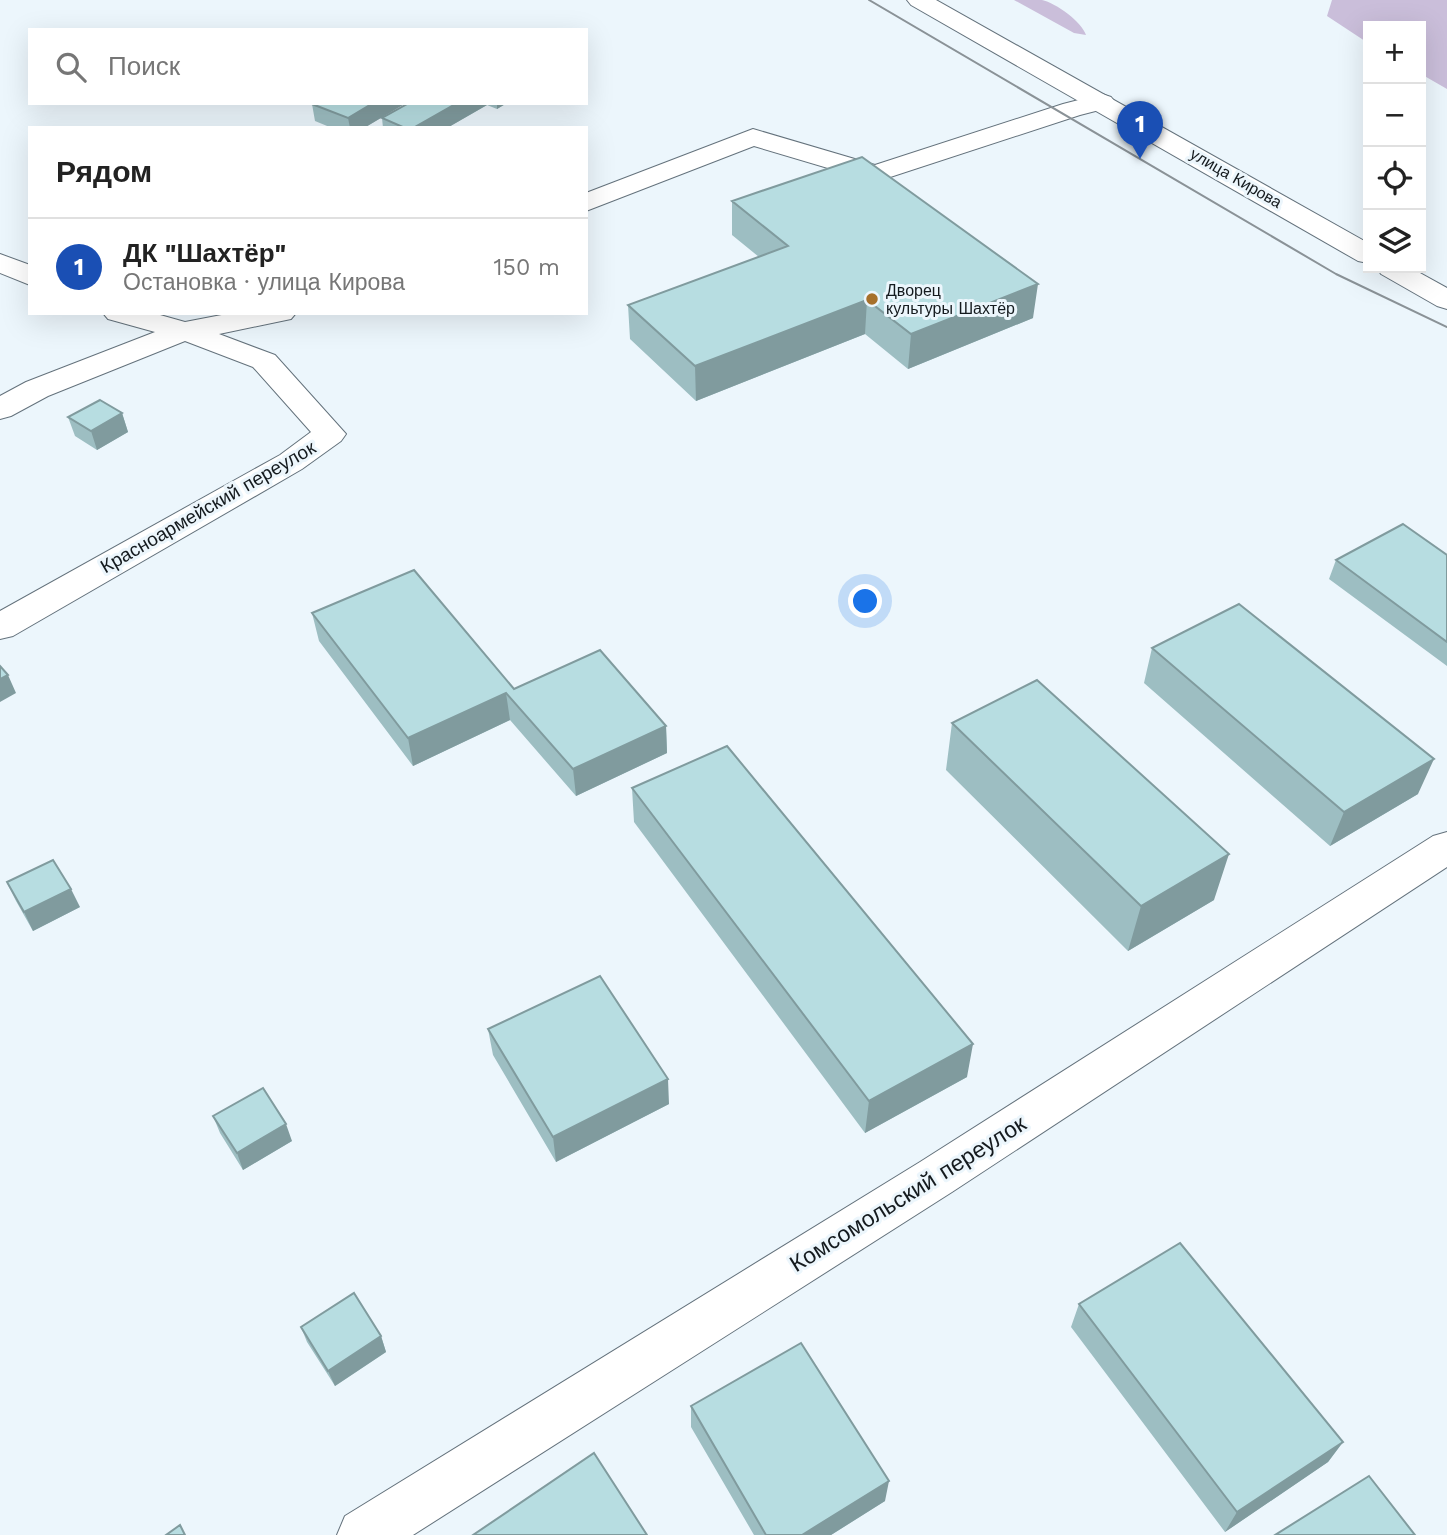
<!DOCTYPE html>
<html lang="ru">
<head>
<meta charset="utf-8">
<style>
	:root { --surface:#fff; --page:#f6f6f6; --text:#222; --muted:#767676; --line:#e0e0e0; --accent:#0f766e }
	body { margin:0; font-family:"Work Sans",sans-serif; background:var(--page); color:var(--text) }
	.controls { position:absolute; right:21px; top:21px; display:grid; overflow:hidden; border-radius:0px; box-shadow:0 7px 28px #0002 }
	.controls button { width:63px; height:63px; display:grid; place-items:center; padding:0; border:0; border-bottom:2px solid var(--line); background:var(--surface); color:var(--text); font:35px sans-serif }
	.you { position:absolute; left:866px; top:602px; width:24px; height:24px; margin:-18px; border:5px solid #fff; border-radius:50%; background:#1a73e8; box-shadow:0 0 0 10px #1a73e833 }
	.badge { display:grid; place-items:center; width:46px; height:46px; border-radius:50%; background:var(--accent); color:#fff; font-size:23px; font-weight:700 }
	.pin { position:absolute; translate:-50% -58px; filter:drop-shadow(0 2px 4px #0008) }
	.pin::after { content:''; position:absolute; top:37px; width:24px; height:21px; background:inherit; clip-path:polygon(0 0,100% 0,50% 100%) }
	.list { margin:0; padding:0; list-style:none }
	h2 { display:flex; justify-content:space-between; align-items:center; height:91px; margin:0; padding:0 28px; font-size:30px }
	h2 small { font-size:23px; font-weight:400; color:var(--muted) }
	.list li { display:grid; grid-template-columns:46px 1fr auto; gap:21px; align-items:center; box-sizing:border-box; height:98px; padding:0 28px; border-top:2px solid var(--line) }
	.list b { display:block; font-size:26px; white-space:nowrap }
	.list p { margin:0; font-size:23px; white-space:nowrap; color:var(--muted) }
	.list em { font-size:23px; font-style:normal; color:var(--muted) }
	.icon { flex:none; width:38px; height:38px; fill:none; stroke:currentColor; stroke-width:2; stroke-linecap:round; stroke-linejoin:round }
	.map { position:relative; flex:none; width:1447px; height:1535px; overflow:hidden }
	.search { position:absolute; background:var(--surface); box-shadow:0 7px 28px #0002; left:28px; top:28px; width:560px; height:77px; display:flex; align-items:center; gap:18px; box-sizing:border-box; padding:0 24px; border-radius:0px; color:var(--muted); font-size:26px }
	.panel { position:absolute; background:var(--surface); box-shadow:0 7px 28px #0002; left:28px; top:126px; width:560px; height:189px; border-radius:0px }
	.map>svg:first-child { display:block }
</style>
</head>
<body>
<div class="map">
<svg width="1447" height="1535" viewBox="0 0 1447 1535">
	<rect width="100%" height="100%" fill="#ecf6fc"/>
	<path fill="#cabeda" d="M1014 0C1022 0 1034 0 1042 0 1056 3 1082 22 1086 35L1074 33Z
		M1332 0H1447V89L1421 74V26H1368V43L1327 16Z"/>
	<g fill="none" stroke-linecap="round" stroke-linejoin="round">
		<g stroke="#64727c" stroke-width="2">
			<path id="minor" d="M1102 94 1111 97 1115 102 1111 107 1080 115 875 182 754 146 586 211V193L753 129 875 165 1063 104Z
				M0 254 30 265V285L0 273Z
				M103 313H153L185 322 232 313H296L291 319 219 334 275 355 346 434 341 441 302 469 13 636 0 639V611L280 455 311 432 253 367 185 341 48 396 11 416 0 419V396L26 382 155 332 108 319Z
				M1447 832V867L952 1192 413 1535H337L345 1516 920 1162 1433 836Z"/>
		</g>
		<g stroke="#64727c" stroke-width="2">
			<path id="tertiary" d="M907 0H936L1368 243V263L1358 261 911 5Z
				M1377 268H1411L1447 288V309L1437 306 1381 274Z"/>
		</g>
		<use href="#minor" fill="#fff" fill-rule="evenodd"/>
		<use href="#tertiary" fill="#fff" fill-rule="evenodd"/>
		<path stroke="#8a9297" stroke-width="2" d="M869 0 1336 274 1447 327"/>
	</g>
	<path fill="#9dbec2" d="M406 103 364 128H332L315 121 312 104Z
		M409 103H507L497 109 487 105 447 128H383L382 118Z
		M732 201 1033 318 908 369 865 334 696 401 630 339 628 305 759 257 732 235Z
		M122 413 128 432 97 450 75 436 68 417Z
		M1447 555V666L1329 579 1336 560Z
		M312 613 514 689 666 726 667 753 576 796 510 720 413 766 319 641Z
		M1152 648 1418 794 1330 846 1144 683Z
		M952 723 1214 900 1128 951 946 770Z
		M632 788 967 1077 865 1133 634 822Z
		M7 883 80 907 33 931 16 901Z
		M488 1029 669 1104 556 1162 493 1055Z
		M213 1116 292 1141 243 1170 220 1133Z
		M1079 1304 1343 1442 1328 1462 1225 1532 1071 1327Z
		M301 1327 381 1336 386 1352 335 1386 307 1342Z
		M691 1406 885 1501 831 1535H754L691 1427Z"/>
	<path fill="#809b9e" d="M373 103H406L364 128H350L348 118Z
		M457 103H487V105L447 128H413Z
		M497 103H507L497 109Z
		M1038 284 1033 318 908 369 911 334Z
		M867 300 865 334 696 401 695 366Z
		M122 413 128 432 97 450 91 431Z
		M8 675 16 693 0 702V679Z
		M506 693 510 720 413 766 408 738Z
		M666 726 667 753 576 796 573 769Z
		M1434 759 1418 794 1330 846 1344 812Z
		M1229 854 1214 900 1128 951 1141 906Z
		M71 889 80 907 33 931 24 912Z
		M973 1044 967 1077 865 1133 869 1101Z
		M668 1079 669 1104 556 1162 553 1137Z
		M286 1124 292 1141 243 1170 237 1153Z
		M381 1336 386 1352 335 1386 328 1371Z
		M1343 1442 1328 1462 1225 1532 1237 1512Z
		M889 1481 885 1501 831 1535H802Z"/>
	<path fill="#b7dde1" stroke="#809b9e" stroke-width="2" d="M313 103H373L348 118 312 104Z
		M409 103H457L413 128H405L382 118Z
		M862 157 1038 284 911 334 867 300 695 366 628 305 788 246 732 201Z
		M100 400 122 413 91 431 68 417Z
		M1403 524 1447 555V642L1336 560Z
		M414 570 514 689 600 650 666 726 573 769 506 693 408 738 312 613Z
		M1239 604 1434 759 1344 812 1152 648Z
		M0 666 8 675 0 679Z
		M1037 680 1229 854 1141 906 952 723Z
		M727 746 973 1044 869 1101 632 788Z
		M53 860 71 889 24 912 7 882Z
		M600 976 668 1079 553 1137 488 1029Z
		M263 1088 286 1124 237 1153 213 1116Z
		M1180 1243 1343 1442 1237 1512 1079 1304Z
		M354 1293 381 1336 328 1371 301 1327Z
		M801 1343 889 1481 802 1535H766L691 1406Z
		M594 1453 647 1535H473Z
		M1369 1476 1415 1535H1275Z
		M180 1525 185 1535H166Z"/>
	<circle fill="#a6702b" stroke="#ecf6fc" stroke-width="2.5" cx="872" cy="299" r="7"/>
	<g text-anchor="middle" dominant-baseline="central" stroke-width="6" stroke-linejoin="round" paint-order="stroke">
		<g font-size="16" fill="#141a1e" stroke="#ecf6fc">
			<text transform="translate(1236 178) rotate(30)">улица Кирова</text>
		</g>
		<g font-size="16" fill="#141a1e" stroke="#ecf6fc" text-anchor="start">
			<text x="886" y="290">Дворец<tspan x="886" dy="18">культуры Шахтёр</tspan></text>
		</g>
		<g font-size="19" fill="#141a1e" stroke="#ecf6fc">
			<text transform="translate(208 507) rotate(-30)">Красноармейский переулок</text>
		</g>
		<g font-size="23" fill="#141a1e" stroke="#ecf6fc">
			<text transform="translate(908 1194) rotate(-32)">Комсомольский переулок</text>
		</g>
	</g>
</svg>
<div class="controls">
<button>+</button>
<button>−</button>
<button><svg class="icon" aria-label="locate" viewBox="0 0 24 24"><circle cx="12" cy="12" r="6"/><path d="M12 2v4M12 18v4M2 12h4M18 12h4"/></svg></button>
<button><svg class="icon" aria-label="layers" viewBox="0 0 24 24"><path d="M12 4l9 5-9 5-9-5zM3 14l9 5 9-5"/></svg></button>
</div>
<div class="you"></div>
<div class="pin badge" style="left:1140px;top:159px;background:#1a4fb4">1</div>
<div class="search"><svg class="icon" aria-label="search" viewBox="0 0 24 24"><circle cx="10" cy="10" r="6"/><path d="M15 15l6 6"/></svg>Поиск</div>
<section class="panel">
<h2>Рядом<small></small></h2>
<ul class="list">
<li><span class="badge" style="background:#1a4fb4">1</span><div><b>ДК &quot;Шахтёр&quot;</b><p>Остановка · улица Кирова</p></div><em>150 m</em></li>
</ul>
</section>
</div>
</body>
</html>
